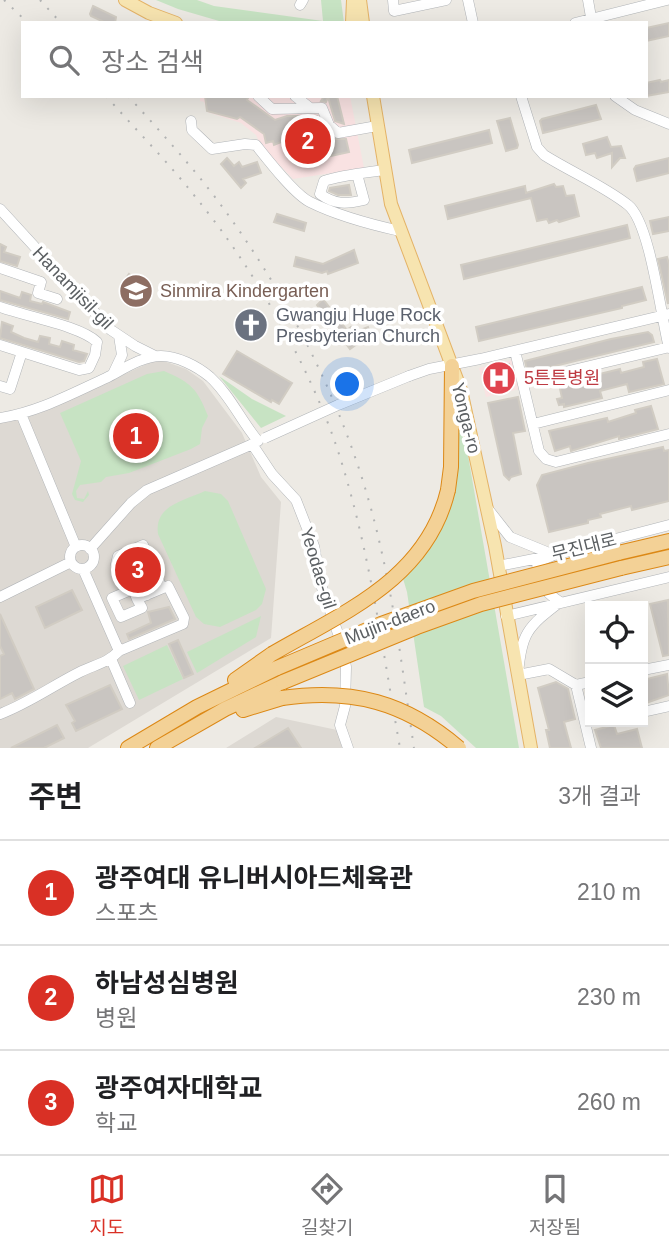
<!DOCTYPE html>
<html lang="ko">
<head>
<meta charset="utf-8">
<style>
	:root { --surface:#fff; --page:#f6f6f6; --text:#202124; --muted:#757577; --line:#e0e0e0; --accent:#d93025 }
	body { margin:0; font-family:Arial,"Noto Sans KR",sans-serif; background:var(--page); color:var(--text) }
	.controls { position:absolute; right:21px; bottom:21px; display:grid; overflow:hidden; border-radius:0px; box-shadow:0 7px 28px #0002 }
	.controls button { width:63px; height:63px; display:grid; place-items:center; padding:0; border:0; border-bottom:2px solid var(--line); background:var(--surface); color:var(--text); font:35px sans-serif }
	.you { position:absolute; left:348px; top:385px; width:24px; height:24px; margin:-18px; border:5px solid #fff; border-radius:50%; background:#1a73e8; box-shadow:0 0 0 10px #1a73e833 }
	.badge { display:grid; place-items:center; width:46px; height:46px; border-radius:50%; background:var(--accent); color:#fff; font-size:23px; font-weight:700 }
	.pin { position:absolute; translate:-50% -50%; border:4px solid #fff; box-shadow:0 2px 7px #0006 }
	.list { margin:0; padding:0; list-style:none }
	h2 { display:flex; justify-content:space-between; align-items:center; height:91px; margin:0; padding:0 28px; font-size:30px }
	h2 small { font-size:23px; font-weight:400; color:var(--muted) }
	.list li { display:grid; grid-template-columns:46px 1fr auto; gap:21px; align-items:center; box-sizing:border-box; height:105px; padding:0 28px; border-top:2px solid var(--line) }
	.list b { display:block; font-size:26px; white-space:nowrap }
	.list p { margin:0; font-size:23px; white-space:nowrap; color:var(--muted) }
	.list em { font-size:23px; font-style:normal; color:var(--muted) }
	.icon { flex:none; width:38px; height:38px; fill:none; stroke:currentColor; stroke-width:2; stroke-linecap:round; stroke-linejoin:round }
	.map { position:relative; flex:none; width:669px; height:748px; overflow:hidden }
	.search { position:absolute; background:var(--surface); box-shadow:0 7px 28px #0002; left:21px; right:21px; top:21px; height:77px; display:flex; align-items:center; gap:18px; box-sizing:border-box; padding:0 24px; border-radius:0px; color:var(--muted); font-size:26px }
	.sheet { height:406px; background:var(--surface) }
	nav { display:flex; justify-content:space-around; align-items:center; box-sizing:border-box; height:98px; border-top:2px solid var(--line); background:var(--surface); font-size:19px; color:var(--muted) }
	nav a { display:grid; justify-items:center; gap:4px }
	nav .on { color:var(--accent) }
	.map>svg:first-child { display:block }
</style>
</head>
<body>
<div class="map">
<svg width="669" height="748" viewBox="0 0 669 748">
	<rect width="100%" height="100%" fill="#edeae4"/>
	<path fill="#ddd9d3" d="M161 360 186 369 203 381 242 433 261 477 281 502 271 638 88 748H0V421L40 413 151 362Z
		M276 717 337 730 342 748H226Z"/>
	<path fill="#f9e2e2" d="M200 96H350L364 168 293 179 261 146 256 135 241 123 207 112 204 102 200 101Z
		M512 360 519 389 486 397 479 368Z"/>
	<path fill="#c7e3c3" d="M156 0H197L214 6 323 21 321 0H341L344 23H226L178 9Z
		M164 371C192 383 197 389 208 416L202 428 200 444 191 449 129 473 106 477 101 482 80 485 76 491 77 498 84 499 88 491 89 495 83 502 75 500 72 494 81 461 60 413 147 374Z
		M219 376 252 399 286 416 261 428Z
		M462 421 519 748H476L441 716 424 707 407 592 401 572 455 478 458 456V423Z
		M205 491 221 494 228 501 266 589 262 604 256 610 220 627 204 624 196 617 158 534C154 505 184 501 205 491Z
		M261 616 256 637 197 673 187 652Z
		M167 645 183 679 139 700 123 666Z"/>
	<path fill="#c9c5c1" stroke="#d1ccc3" stroke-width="2" d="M93 6 116 17 115 23H106L91 16 90 14Z
		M669 23V36L646 41V28Z
		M660 80 661 82 669 80V92L646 96V83Z
		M205 96H249L247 100 275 120 287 116H317L321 127 314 132 292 140 291 138 274 145 273 141 266 143 264 134 240 117 237 119 207 111Z
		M324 96H337L344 124 335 121 328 97 326 102 321 101Z
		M596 105 601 119 543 133 540 121 542 119Z
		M510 118 518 145 517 148 506 151 497 121Z
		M489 130 492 143 412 163 409 150Z
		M607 137 611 147 621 146 625 158H620L612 167V153L597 158 595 153 586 155 583 144Z
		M334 139H346L349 152 326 157 322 142Z
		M227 158 234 166 239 162 242 167 257 162 261 173 243 179 246 183 241 188 221 164Z
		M669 158V173L637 181 634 169 636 166Z
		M554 184 556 187 563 186 566 196 574 195 579 216 559 222 557 220 549 223 547 219 537 221 531 198 448 219 445 206 525 186 526 193Z
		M349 185 351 195H338L329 191 330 188Z
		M277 214 306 223 304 231 274 222Z
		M669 217V231L653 234 650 221Z
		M627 225 630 238 464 279 461 265Z
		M0 244 6 247 4 252 20 257 17 266 0 261Z
		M354 250 358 263 328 274 327 271 322 273 294 266 296 257 323 264Z
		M667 257 669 264 668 304 658 259Z
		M129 274 142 284 135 293 122 284Z
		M642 287 646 300 622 306V308L479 341 476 327Z
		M0 291 20 298 22 292 31 295 30 301 42 304 43 302 70 312 68 319 0 300Z
		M323 299 347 330 351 327 355 332 368 327 371 336 355 341 357 344 350 349 317 305Z
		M2 322 13 326 11 332 24 338 38 342 40 336 50 338 49 344 60 347 62 341 74 345 73 350 87 354 84 361 79 362 0 338Z
		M648 332 652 335 654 342 530 372 527 370 525 361 611 339Z
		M237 351 292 383 279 404 272 400 271 402 223 374Z
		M657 359 664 384 629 392 627 384 600 391 602 398 564 407V404L559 405 557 399 562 398 559 384 620 369 621 373 644 367 643 362Z
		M509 364 513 377 485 384 483 373 485 370Z
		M518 397 525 431 513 433 521 474 511 477 509 480 504 475 488 403Z
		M651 406 658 429 619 439V436L571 451 570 446 555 451 549 431 607 418 608 422 636 413 635 410Z
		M663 447 664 451 669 450V501L632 510 631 506 600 514 601 517 588 520V523L549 532 537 485 542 475 588 463Z
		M72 590 82 610 45 628 36 607Z
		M668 600 669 655 663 656 650 604Z
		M169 607 175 619 129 639 127 634 151 623 148 612Z
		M0 614 34 689 15 699 12 693 0 699V656L4 654 0 646Z
		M178 640 193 674 184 678 169 644Z
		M667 674 669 695 643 704V680Z
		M556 682 568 689 575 719 564 722 571 748H550L546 730H549L538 688Z
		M110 685 122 709 76 731 72 723 75 721 66 705Z
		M57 725 64 738 44 748H11Z
		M614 725 617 734 637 729 642 748H601L595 730Z
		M288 728 301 748H255Z"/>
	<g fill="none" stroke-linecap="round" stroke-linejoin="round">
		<g stroke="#b2b5b8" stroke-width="11">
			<path id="minor" d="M393 0 394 11 446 0
				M468 0 473 23
				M588 0 592 23
				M300 5 303 0
				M575 23 667 0
				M258 96 272 109 322 108 329 125 338 133 377 126
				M295 96 309 107
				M521 96 537 147 544 155C571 172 604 186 628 205 650 222 661 317 669 348
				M615 96 635 110 669 124
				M191 121 192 130 212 149 245 144 256 145C268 160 294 194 310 202 334 214 373 225 400 231
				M357 174 364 200C347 204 335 205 320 194L324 181C343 175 364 173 384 170
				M0 209 111 330 135 346 155 356
				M0 268 41 282 38 293 57 299
				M0 307C24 316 81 326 97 342L95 355 89 368 79 370 22 352 10 389 0 386
				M0 345 22 352
				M515 351 539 451 546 459 556 462 669 434
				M113 374 122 355 119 336
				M409 376 429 369 480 359 669 314
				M523 382 669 347
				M21 414 76 547
				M0 418C38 412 71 394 106 378 122 370 142 356 161 356 177 356 197 366 210 377 230 395 241 421 258 441
				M533 424 669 390
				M252 444 272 474 296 500 314 546 321 585 342 645 346 667 345 706 340 725 348 748
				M488 509 510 537 554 555
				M70 557a12 12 0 1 1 24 0a12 12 0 1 1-24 0Z
				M90 549 131 503 147 490 255 443
				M130 551 147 595
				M554 555 538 562C534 580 545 592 560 602 527 627 521 634 518 675L549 669 576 685 591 748
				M498 566 554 555 669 525
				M83 569 119 651
				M128 591 116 564 118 556 143 545 162 588
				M0 597 71 562
				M506 616 669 577
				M111 659 130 703
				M643 670 669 665
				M576 685 590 682
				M643 712 669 706
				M0 714C29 703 52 686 80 672 94 665 108 663 119 651L183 624 184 618 168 586 137 599 133 589 112 598 121 617 142 608 137 599"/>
		</g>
		<g stroke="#e4b367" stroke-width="14">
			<path id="major" d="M125 0 149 13 176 23
				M360 0 363 23
				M352 23 353 0
				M373 96 391 204 461 390 495 546 531 748"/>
		</g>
		<g stroke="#dc8815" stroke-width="16">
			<path id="highway" d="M448 490 451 467 452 366
				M618 553 669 541
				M621 568 669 557
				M235 680 272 654
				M243 710 282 698
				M128 748 197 707 277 668
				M157 748 225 709 283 682"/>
		</g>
		<use href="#minor" stroke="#fff" stroke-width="10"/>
		<use href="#major" stroke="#f7e4b0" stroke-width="12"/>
		<use href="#highway" stroke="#f3d196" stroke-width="14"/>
		<path stroke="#b2b3b3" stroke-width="2" stroke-dasharray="2 9" stroke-linecap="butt" d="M4 0 28 23
			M40 0 61 23
			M106 96C136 130 169 163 197 199 252 266 309 365 337 448 369 545 382 647 400 748
			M128 96C159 130 190 164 218 201 295 305 353 422 381 549 396 614 404 682 414 748"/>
		<g stroke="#b2b5b8" stroke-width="11" stroke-linecap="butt">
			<path id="minor-bridge" d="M265 438 338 405 409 376"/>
		</g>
		<g stroke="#dc8815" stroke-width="16" stroke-linecap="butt">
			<path id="highway-bridge" d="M272 654C344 612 427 579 448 490
				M277 668 381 624 473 591 618 553
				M283 682 417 627 481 604 621 568
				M282 698C352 688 405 702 459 748"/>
		</g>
		<use href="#minor-bridge" stroke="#fff" stroke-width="10"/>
		<use href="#highway-bridge" stroke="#f3d196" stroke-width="14"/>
	</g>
	<defs>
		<g id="school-disc" transform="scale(1.75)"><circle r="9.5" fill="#8d6e63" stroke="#fff"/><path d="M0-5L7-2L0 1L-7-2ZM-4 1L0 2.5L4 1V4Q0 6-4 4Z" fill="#fff"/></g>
		<g id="church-disc" transform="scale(1.75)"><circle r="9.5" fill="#6b7280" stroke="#fff"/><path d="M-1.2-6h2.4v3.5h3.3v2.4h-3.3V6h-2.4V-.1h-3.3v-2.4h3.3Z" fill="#fff"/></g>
		<g id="hospital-disc" transform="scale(1.75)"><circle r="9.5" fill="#e0444e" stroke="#fff"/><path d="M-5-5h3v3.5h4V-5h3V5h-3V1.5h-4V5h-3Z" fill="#fff"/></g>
	</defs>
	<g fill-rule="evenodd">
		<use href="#school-disc" x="136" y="291"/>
		<use href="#church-disc" x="251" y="325"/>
		<use href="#hospital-disc" x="499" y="378"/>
	</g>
	<g text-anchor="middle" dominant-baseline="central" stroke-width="7" stroke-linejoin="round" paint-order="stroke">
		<g font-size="18" fill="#5c6063" stroke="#fff">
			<text transform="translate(73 288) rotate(46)">Hanamjisil-gil</text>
			<text transform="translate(466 418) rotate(76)">Yonga-ro</text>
			<text transform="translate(584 547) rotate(-14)">무진대로</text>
			<text transform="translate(318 568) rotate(73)">Yeodae-gil</text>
			<text transform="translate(390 622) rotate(-21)">Mujin-daero</text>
		</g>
		<g font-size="18" fill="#785e54" stroke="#fff" text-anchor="start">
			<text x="160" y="291">Sinmira Kindergarten</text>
		</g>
		<g font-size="18" fill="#5b616d" stroke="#fff" text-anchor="start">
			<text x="276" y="315">Gwangju Huge Rock<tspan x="276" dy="21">Presbyterian Church</tspan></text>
		</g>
		<g font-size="18" fill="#be3a42" stroke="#fff" text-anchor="start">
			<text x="524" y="378">5튼튼병원</text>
		</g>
	</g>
</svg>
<div class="controls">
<button><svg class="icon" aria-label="locate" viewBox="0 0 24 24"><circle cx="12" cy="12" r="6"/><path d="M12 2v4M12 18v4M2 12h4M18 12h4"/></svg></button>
<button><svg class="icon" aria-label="layers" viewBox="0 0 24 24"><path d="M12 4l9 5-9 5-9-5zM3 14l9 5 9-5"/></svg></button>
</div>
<div class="you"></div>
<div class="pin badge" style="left:136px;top:436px">1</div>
<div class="pin badge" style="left:308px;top:141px">2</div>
<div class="pin badge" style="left:138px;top:570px">3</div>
<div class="search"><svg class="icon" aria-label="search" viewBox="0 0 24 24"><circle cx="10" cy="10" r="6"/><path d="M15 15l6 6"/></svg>장소 검색</div>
</div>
<section class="sheet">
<h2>주변<small>3개 결과</small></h2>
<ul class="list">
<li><span class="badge">1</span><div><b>광주여대 유니버시아드체육관</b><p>스포츠</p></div><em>210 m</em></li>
<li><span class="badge">2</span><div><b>하남성심병원</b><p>병원</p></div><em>230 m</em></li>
<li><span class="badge">3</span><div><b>광주여자대학교</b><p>학교</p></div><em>260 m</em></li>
</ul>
</section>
<nav>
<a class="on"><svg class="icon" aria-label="map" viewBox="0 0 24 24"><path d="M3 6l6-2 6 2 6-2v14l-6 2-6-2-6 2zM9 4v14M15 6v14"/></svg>지도</a>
<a><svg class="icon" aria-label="directions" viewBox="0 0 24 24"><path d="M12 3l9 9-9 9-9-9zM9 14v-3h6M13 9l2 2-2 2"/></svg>길찾기</a>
<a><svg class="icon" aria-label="saved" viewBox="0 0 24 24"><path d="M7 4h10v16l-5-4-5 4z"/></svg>저장됨</a>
</nav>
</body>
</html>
